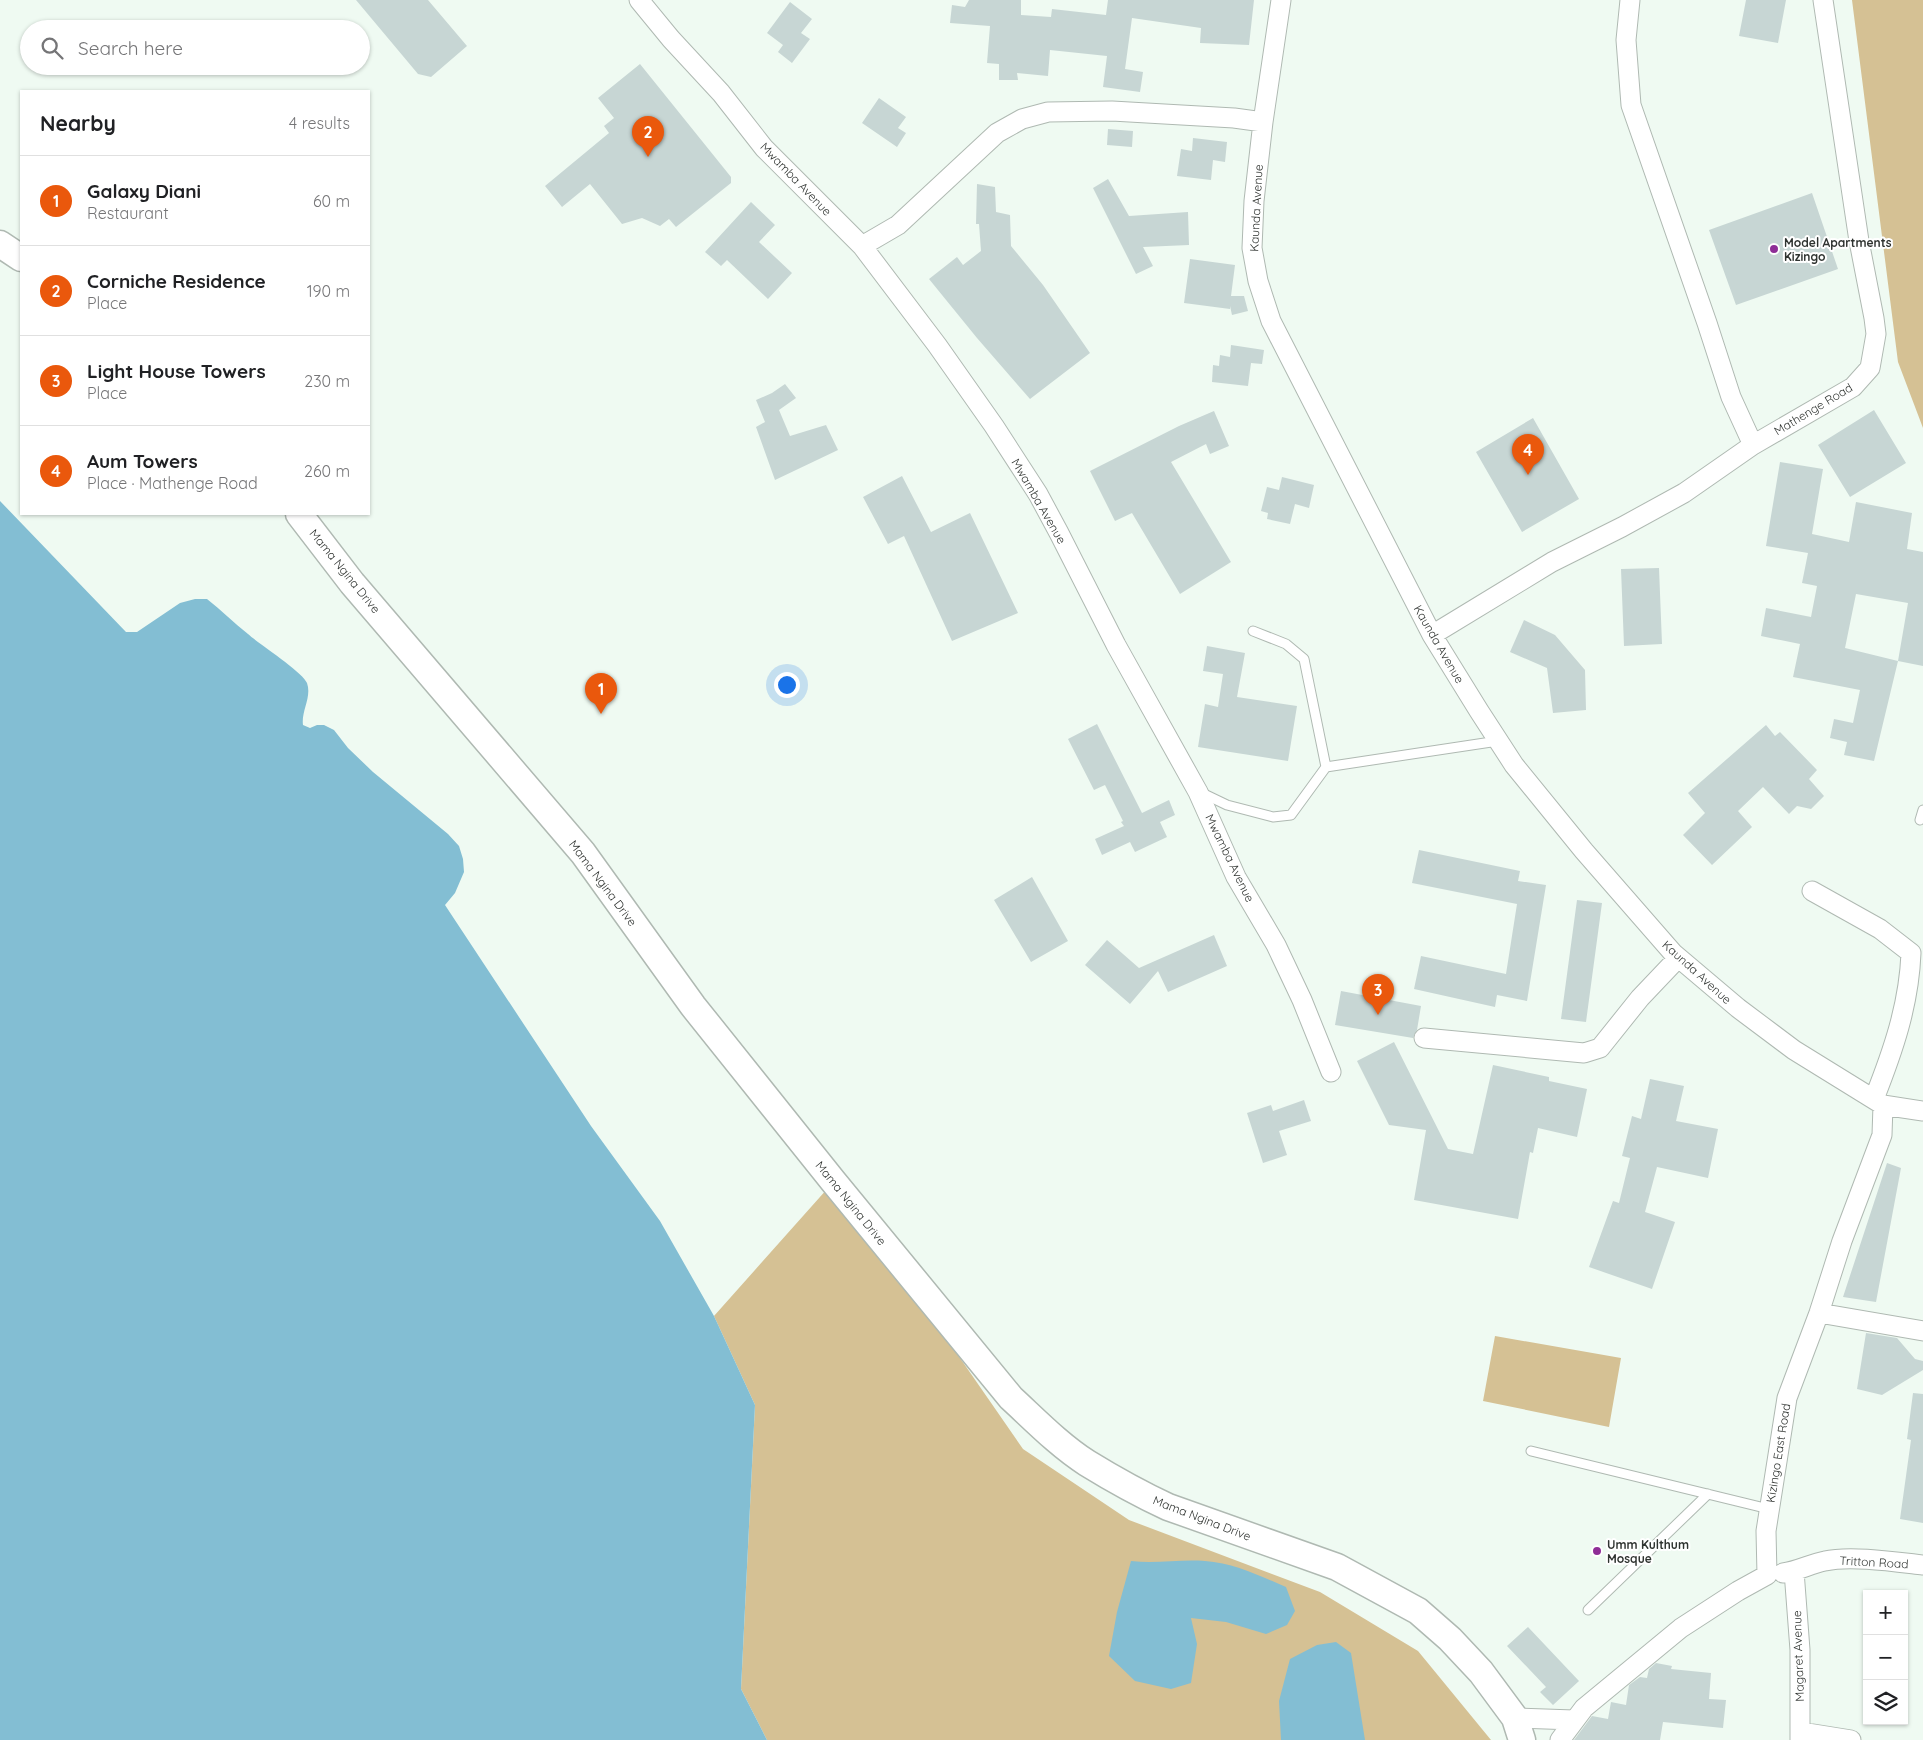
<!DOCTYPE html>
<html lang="en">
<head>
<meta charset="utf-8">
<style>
	:root { --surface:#fff; --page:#f2f2f2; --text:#202124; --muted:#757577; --line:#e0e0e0; --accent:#ea580c }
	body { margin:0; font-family:Quicksand,sans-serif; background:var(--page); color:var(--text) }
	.controls { position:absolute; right:15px; bottom:15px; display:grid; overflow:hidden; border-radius:0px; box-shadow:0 1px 4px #0004 }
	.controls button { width:45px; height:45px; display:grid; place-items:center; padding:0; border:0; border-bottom:1px solid var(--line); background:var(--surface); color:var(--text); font:25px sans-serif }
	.you { position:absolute; left:786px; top:684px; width:18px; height:18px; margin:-12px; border:4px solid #fff; border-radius:50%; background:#1a73e8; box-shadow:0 0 0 8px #1a73e833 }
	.badge { display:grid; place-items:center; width:32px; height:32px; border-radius:50%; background:var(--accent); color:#fff; font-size:16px; font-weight:700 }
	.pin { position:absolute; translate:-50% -41px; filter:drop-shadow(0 1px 2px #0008) }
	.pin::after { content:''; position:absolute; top:26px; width:18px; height:15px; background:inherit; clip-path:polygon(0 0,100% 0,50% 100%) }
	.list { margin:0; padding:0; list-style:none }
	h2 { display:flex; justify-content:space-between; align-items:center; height:65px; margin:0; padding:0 20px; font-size:21px }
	h2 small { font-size:16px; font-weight:400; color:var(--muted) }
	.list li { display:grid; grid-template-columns:32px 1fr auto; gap:15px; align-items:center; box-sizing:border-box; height:90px; padding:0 20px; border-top:1px solid var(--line) }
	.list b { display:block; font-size:19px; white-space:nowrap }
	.list p { margin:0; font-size:16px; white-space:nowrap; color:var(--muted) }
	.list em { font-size:16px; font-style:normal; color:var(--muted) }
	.icon { flex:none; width:28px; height:28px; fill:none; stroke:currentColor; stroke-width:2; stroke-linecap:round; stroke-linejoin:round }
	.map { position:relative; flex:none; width:1923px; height:1740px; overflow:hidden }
	.search { position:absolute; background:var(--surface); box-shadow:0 1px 4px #0004; left:20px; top:20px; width:350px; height:55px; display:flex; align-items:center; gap:12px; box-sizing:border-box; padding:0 18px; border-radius:28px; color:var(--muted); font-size:19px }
	.panel { position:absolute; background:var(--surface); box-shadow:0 1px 4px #0004; left:20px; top:90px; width:350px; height:425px; border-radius:0px }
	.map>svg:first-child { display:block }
</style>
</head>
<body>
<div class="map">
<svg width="1923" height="1740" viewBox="0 0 1923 1740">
	<rect width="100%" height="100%" fill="#effaf2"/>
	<path fill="#d5c194" d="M1852 0H1923V428L1898 362Z
		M836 1179 1023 1449 1129 1520 1320 1592 1418 1651 1491 1740H767L741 1689 755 1405 714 1316Z
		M1495 1336 1621 1358 1609 1427 1483 1401Z"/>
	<path fill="#83bed3" d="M0 501 126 632H137L180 603 195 599H207C221 610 234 623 248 634 259 644 303 672 307 683 312 697 301 711 303 725L310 728 317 725H324L334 730 348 748 373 772 448 834 459 846 463 859 464 872 455 893 445 905 591 1126 660 1221 714 1316 755 1405 741 1689 767 1740H0Z
		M1131 1561C1156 1564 1181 1559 1205 1561 1234 1563 1260 1576 1286 1587L1295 1611 1287 1625 1266 1634 1226 1622 1191 1618 1197 1644 1191 1683 1171 1689 1135 1681 1109 1656 1117 1612Z
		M1336 1642 1351 1653 1365 1740H1281L1279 1701 1290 1659 1317 1645Z"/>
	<path fill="#c7d6d4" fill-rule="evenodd" d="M356 0H428L467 46 431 77 418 74Z
		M969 0H1021V15L1051 17 1052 9 1106 15 1108 0H1254L1249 45 1200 43 1201 28 1132 18 1125 69 1143 72 1140 92 1103 87 1107 56 1050 50 1048 76 1017 73 1018 80H999V64L987 63 990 26 950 23 952 5 965 7Z
		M1746 0H1786L1778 43 1739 36Z
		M790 2 812 19 801 33 810 39 792 63 778 52 783 45 767 33Z
		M640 64 731 177V183L676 227 669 219 660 226 642 218 622 224 590 184 562 207 545 186 609 133 604 126 614 118 598 98Z
		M879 98 906 117 898 128 906 133 897 147 862 123Z
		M1108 129 1133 131 1132 147 1107 145Z
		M1193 138 1227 142 1225 162 1213 160 1211 180 1177 176 1181 149 1192 151Z
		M1108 179 1129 216 1188 212 1189 245 1143 247 1153 266 1136 274 1093 188Z
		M977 184 995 187 996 212 1010 215 1011 246 1043 285 1090 353 1030 399 977 338 929 279 957 257 963 265 981 251 979 224H976Z
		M1812 193 1838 269 1736 305 1709 230Z
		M751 202 775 225 759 242 792 273 768 299 727 260 721 266 705 252Z
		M1190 259 1235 265 1231 296H1244L1248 311 1232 315 1230 306V309L1184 303Z
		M1231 345 1264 350 1262 364 1251 363 1248 386 1212 382 1213 365 1219 366 1220 355 1230 357Z
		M785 384 796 398 779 410 790 436 826 425 838 450 775 480 756 427 765 422 756 400 772 393Z
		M1874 410 1906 463 1850 497 1818 445Z
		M1214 411 1229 446 1210 454 1206 444 1171 462 1231 562 1180 594 1132 513 1115 521 1090 471 1179 426Z
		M1533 418 1579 499 1522 532 1476 452Z
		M1780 462 1823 469 1812 534 1849 542 1856 502 1912 513 1907 549 1923 552V666L1898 661 1874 761 1844 755 1847 742 1830 738 1834 719 1853 723 1860 690 1793 677 1800 644 1761 636 1766 608 1811 617 1817 586 1802 583 1808 553 1766 546ZM1856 594 1908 603 1898 661 1845 648Z
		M902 476 931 532 970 513 1018 613 952 641 904 536 888 544 863 497Z
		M1282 477 1314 485 1309 508 1295 504 1290 524 1267 519 1268 513 1261 511 1267 487 1279 490Z
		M1659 568 1662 644 1624 646 1621 569Z
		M1524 620 1555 635 1585 670 1586 710 1553 713 1547 668 1510 652Z
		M1207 646 1245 653 1237 697 1297 706 1288 761 1198 747 1205 704 1218 707 1223 674 1203 671Z
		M1097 724 1142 813 1169 800 1175 815 1160 822 1167 837 1135 852 1130 842 1102 855 1095 839 1124 826 1121 822 1123 821 1105 785 1094 790 1068 739Z
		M1766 725 1775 736 1780 732 1817 770 1809 779 1824 796 1811 809 1797 806 1789 814 1763 787 1738 811 1752 827 1712 865 1683 835 1705 813 1688 793Z
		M1419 850 1520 871 1518 881 1546 885 1527 1001 1497 995 1495 1007 1414 989 1421 956 1506 974 1517 904 1412 883Z
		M1032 877 1068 941 1031 962 994 900Z
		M1577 900 1602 903 1586 1022 1561 1019Z
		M1214 935 1227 966 1168 992 1158 971 1130 1004 1085 965 1107 940 1139 968Z
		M1341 991 1421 1006 1417 1030 1413 1038 1335 1025Z
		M1394 1042 1448 1149 1473 1154 1493 1065 1549 1077V1081L1587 1089 1577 1137 1538 1128 1533 1153 1530 1152 1518 1219 1414 1200 1426 1130 1389 1125 1357 1061Z
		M1650 1079 1684 1086 1676 1121 1718 1129 1708 1178 1657 1167 1645 1212 1675 1222 1652 1289 1589 1267 1613 1201 1619 1203 1630 1158 1622 1156 1632 1116 1641 1119Z
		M1304 1100 1311 1121 1279 1131 1287 1155 1263 1163 1247 1113 1271 1105 1273 1111Z
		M1887 1163 1901 1168 1876 1302 1843 1297Z
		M1866 1333 1897 1338 1915 1359 1923 1361V1370L1882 1395 1857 1389Z
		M1913 1393 1923 1394V1523L1900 1519 1911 1440 1907 1439Z
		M1528 1627 1579 1681 1553 1705 1540 1692 1546 1687 1507 1646Z
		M1656 1663 1672 1666 1671 1669 1711 1673 1709 1699 1726 1700 1723 1728 1663 1722 1660 1740H1574L1592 1716 1608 1719 1611 1702 1626 1705 1629 1685 1640 1677 1647 1678 1649 1669Z"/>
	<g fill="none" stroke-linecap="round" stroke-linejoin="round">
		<g stroke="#afb9b2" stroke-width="11">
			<path id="lane" d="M1253 631 1286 644 1304 659 1326 767
				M1202 793 1227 805 1273 817 1291 815 1326 767 1498 741
				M1920 820 1923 810
				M1531 1451 1769 1509
				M1588 1610 1708 1494"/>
		</g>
		<g stroke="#afb9b2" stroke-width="21">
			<path id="street" d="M639 0 671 39 721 93 764 148 862 246 937 345 994 426 1038 494 1059 533 1116 645 1198 792 1236 877 1276 945 1302 1000 1331 1072
				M1281 0 1263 122 1254 201 1252 248 1258 281 1271 321 1432 635 1479 711 1514 765 1584 851 1673 953 1738 1008 1794 1050 1883 1105 1923 1111
				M1630 0 1626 40 1631 105 1707 323 1731 397 1753 445
				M862 246 898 225 997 133 1022 119 1048 112 1112 111 1234 118 1263 122
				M1432 635 1552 562 1622 527 1684 493 1753 445 1853 387 1870 368 1876 334 1874 318 1859 241 1823 0
				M1812 891 1880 929 1911 953C1909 1005 1893 1051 1874 1099
				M1424 1038 1584 1053 1600 1048 1640 998 1678 958
				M1819 1313 1923 1331
				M1794 1571 1800 1650V1740
				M1783 1573C1798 1571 1810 1564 1825 1561 1850 1555 1897 1562 1923 1565
				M1515 1718 1574 1720
				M1801 1732 1851 1740
				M1560 1740 1584 1708 1681 1628 1738 1591 1767 1575 1766 1531 1787 1398 1819 1313 1842 1241 1882 1135 1883 1105"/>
		</g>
		<g stroke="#afb9b2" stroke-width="29">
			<path id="secondary" d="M0 244 21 258
				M299 514 352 583 583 853 693 1006 833 1181 1011 1398C1035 1420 1059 1445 1087 1463 1113 1479 1140 1494 1168 1507L1337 1567 1418 1611 1450 1639 1481 1672 1515 1718 1522 1740"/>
		</g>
		<use href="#lane" stroke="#fff" stroke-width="9"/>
		<use href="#street" stroke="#fff" stroke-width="19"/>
		<use href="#secondary" stroke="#fff" stroke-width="26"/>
	</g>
	<g fill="#8e2d96" stroke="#fff" stroke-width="2">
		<circle cx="1774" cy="249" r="5"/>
		<circle cx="1597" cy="1551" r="5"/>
	</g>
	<g text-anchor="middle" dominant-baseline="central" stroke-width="4" stroke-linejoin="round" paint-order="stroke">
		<g font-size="12" fill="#2f3330" stroke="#fff">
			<text transform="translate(796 179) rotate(46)">Mwamba Avenue</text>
			<text transform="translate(1256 208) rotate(-87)">Kaunda Avenue</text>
			<text transform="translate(1813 409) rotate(-31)">Mathenge Road</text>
			<text transform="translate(1039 501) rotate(60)">Mwamba Avenue</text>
			<text transform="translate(345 571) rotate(51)">Mama Ngina Drive</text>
			<text transform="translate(1439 644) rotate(60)">Kaunda Avenue</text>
			<text transform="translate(1230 858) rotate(64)">Mwamba Avenue</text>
			<text transform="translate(603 883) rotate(53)">Mama Ngina Drive</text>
			<text transform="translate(1697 972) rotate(42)">Kaunda Avenue</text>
			<text transform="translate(851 1203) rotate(51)">Mama Ngina Drive</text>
			<text transform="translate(1778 1453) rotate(-81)">Kizingo East Road</text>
			<text transform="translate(1202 1518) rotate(21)">Mama Ngina Drive</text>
			<text transform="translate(1874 1562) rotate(3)">Tritton Road</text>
			<text transform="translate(1798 1656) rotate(-92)">Magaret Avenue</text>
		</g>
		<g font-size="12" font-weight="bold" fill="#2f3330" stroke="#fff" text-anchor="start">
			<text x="1784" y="242">Model Apartments<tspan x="1784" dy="14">Kizingo</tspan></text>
			<text x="1607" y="1544">Umm Kulthum<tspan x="1607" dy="14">Mosque</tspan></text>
		</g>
	</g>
</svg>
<div class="controls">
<button>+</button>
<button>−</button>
<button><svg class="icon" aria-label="layers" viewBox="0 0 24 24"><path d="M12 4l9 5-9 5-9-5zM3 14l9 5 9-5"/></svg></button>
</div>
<div class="you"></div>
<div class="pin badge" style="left:601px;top:714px">1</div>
<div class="pin badge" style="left:648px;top:157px">2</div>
<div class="pin badge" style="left:1378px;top:1015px">3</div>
<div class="pin badge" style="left:1528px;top:475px">4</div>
<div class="search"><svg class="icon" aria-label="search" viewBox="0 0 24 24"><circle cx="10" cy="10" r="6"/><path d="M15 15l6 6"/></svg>Search here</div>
<section class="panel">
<h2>Nearby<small>4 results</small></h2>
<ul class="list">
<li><span class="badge">1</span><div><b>Galaxy Diani</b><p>Restaurant</p></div><em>60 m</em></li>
<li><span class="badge">2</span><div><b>Corniche Residence</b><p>Place</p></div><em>190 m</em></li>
<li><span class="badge">3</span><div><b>Light House Towers</b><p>Place</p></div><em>230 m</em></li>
<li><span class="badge">4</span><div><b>Aum Towers</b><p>Place · Mathenge Road</p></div><em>260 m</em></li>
</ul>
</section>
</div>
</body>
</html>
